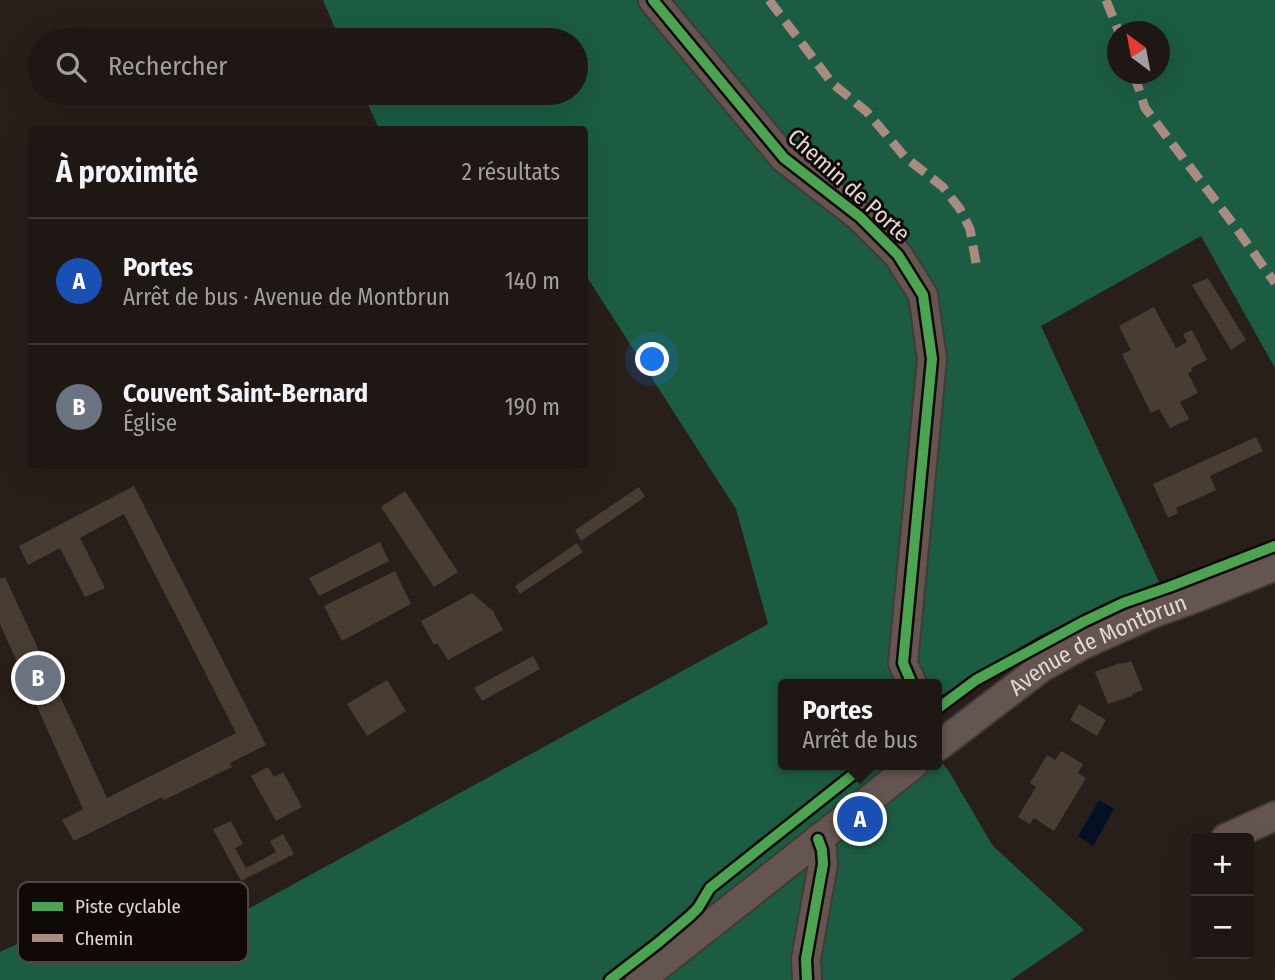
<!DOCTYPE html>
<html lang="fr">
<head>
<meta charset="utf-8">
<style>
	:root { --surface:#1f1714; --page:#2c2422; --text:#f1f3f6; --muted:#a19fa0; --line:#3c3634; --accent:#0f766e }
	body { margin:0; font-family:"Fira Sans Condensed",sans-serif; background:var(--page); color:var(--text) }
	.controls { position:absolute; right:21px; bottom:21px; display:grid; overflow:hidden; border-radius:7px; box-shadow:0 7px 28px #0002 }
	.controls button { width:63px; height:63px; display:grid; place-items:center; padding:0; border:0; border-bottom:2px solid var(--line); background:var(--surface); color:var(--text); font:35px sans-serif }
	.compass { position:absolute; left:1107px; top:21px; width:63px; height:63px; border-radius:50%; background:var(--surface); box-shadow:0 7px 28px #0002; rotate:328deg }
	.you { position:absolute; left:653px; top:360px; width:24px; height:24px; margin:-18px; border:5px solid #fff; border-radius:50%; background:#1a73e8; box-shadow:0 0 0 10px #1a73e833 }
	.badge { display:grid; place-items:center; width:46px; height:46px; border-radius:50%; background:var(--accent); color:#fff; font-size:23px; font-weight:700 }
	.pin { position:absolute; translate:-50% -50%; border:4px solid #fff; box-shadow:0 2px 7px #0006 }
	.popup { position:absolute; left:778px; top:679px; width:164px; height:91px; box-sizing:border-box; display:grid; place-content:center; border-radius:7px; background:var(--surface); filter:drop-shadow(0 2px 5px #0005); font-size:23px; white-space:nowrap; color:var(--muted) }
	.popup b { font-size:26px; color:var(--text) }
	.popup::after { content:''; position:absolute; left:50%; top:100%; margin-left:-14px; border:14px solid transparent; border-top-color:var(--surface) }
	.list { margin:0; padding:0; list-style:none }
	h2 { display:flex; justify-content:space-between; align-items:center; height:91px; margin:0; padding:0 28px; font-size:30px }
	h2 small { font-size:23px; font-weight:400; color:var(--muted) }
	.list li { display:grid; grid-template-columns:46px 1fr auto; gap:21px; align-items:center; box-sizing:border-box; height:126px; padding:0 28px; border-top:2px solid var(--line) }
	.list b { display:block; font-size:26px; white-space:nowrap }
	.list p { margin:0; font-size:23px; white-space:nowrap; color:var(--muted) }
	.list em { font-size:23px; font-style:normal; color:var(--muted) }
	.icon { flex:none; width:38px; height:38px; fill:none; stroke:currentColor; stroke-width:2; stroke-linecap:round; stroke-linejoin:round }
	.map { position:relative; flex:none; width:1275px; height:980px; overflow:hidden }
	.search { position:absolute; background:var(--surface); box-shadow:0 7px 28px #0002; left:28px; top:28px; width:560px; height:77px; display:flex; align-items:center; gap:18px; box-sizing:border-box; padding:0 24px; border-radius:38px; color:var(--muted); font-size:26px }
	.panel { position:absolute; background:var(--surface); box-shadow:0 7px 28px #0002; left:28px; top:126px; width:560px; height:343px; border-radius:7px }
	.map>svg:first-child { display:block }
</style>
</head>
<body>
<div class="map">
<svg width="1275" height="980" viewBox="0 0 1275 980">
	<rect width="100%" height="100%" fill="#291f1a"/>
	<path fill="#1c5c43" fill-rule="evenodd" d="M323 0H1275V368L1201 236 1041 326 1159 582 1121 597 1041 635 937 698V684H783V765H937V757L948 770 993 846 1084 930 1011 980H0V952L89 910 250 908 768 624 736 509 585 274 584 130 379 129 363 93H576V40H340ZM1118 32H1160V74H1118Z"/>
	<path fill="#041124" d="M1099 800 1114 809 1093 846 1078 836Z"/>
	<path fill="#473d33" d="M1208 278 1246 340 1231 350 1192 285Z
		M1154 307 1176 348 1187 342 1183 334 1192 330 1207 360 1191 368 1192 371 1188 373 1198 393 1180 402 1189 419 1170 428 1159 409 1151 413 1122 354 1131 350 1119 326Z
		M1256 437 1263 451 1210 476 1216 490 1176 508 1178 513 1168 518 1153 484Z
		M134 486 266 745 230 763 232 767 164 800 162 797 74 841 62 820 83 809 0 624V579L5 577 107 798 236 733 124 514 80 538 105 588 85 597 60 548 28 565 19 546Z
		M639 487 645 497 581 541 575 530Z
		M405 491 458 572 434 587 381 507Z
		M380 542 389 561 319 596 309 578Z
		M577 543 583 552 520 594 515 586Z
		M395 571 411 604 342 641 324 606Z
		M472 593 493 611 503 630 448 660 437 643 434 645 421 621Z
		M533 656 540 669 482 701 474 688Z
		M1131 661 1143 690 1132 694V696L1108 704 1095 672 1120 663 1121 664Z
		M387 680 406 711 367 736 347 704Z
		M1079 704 1106 720 1097 736 1070 720Z
		M1061 751 1083 764 1078 773 1086 778 1054 831 1034 818 1030 824 1018 817 1036 787 1030 783 1047 755 1055 760Z
		M268 767 274 777 283 772 302 807 276 821 251 776Z
		M231 821 243 844 235 848 246 868 276 852 270 841 283 834 294 854 241 881 213 829Z"/>
	<g fill="none" stroke-linecap="round" stroke-linejoin="round">
		<g stroke="#413a35" stroke-width="32">
			<g id="minor">
				<path d="M653 0 784 158 860 217 898 255 923 295 932 359 903 663 912 684"/>
				<path id="s1" d="M937 747 1042 667 1080 646 1151 614 1198 597 1275 566"/>
				<path d="M1226 838 1275 816"/>
				<path d="M640 980 913 765"/>
				<path d="M807 980 806 959 823 864 822 850 818 839"/>
			</g>
		</g>
		<use href="#minor" stroke="#645550" stroke-width="28"/>
		<path stroke="#a88b81" stroke-width="9" stroke-dasharray="18 9" stroke-linecap="butt" d="M769 0 832 83 867 112 905 157 943 187 960 209 970 229 976 263
			M1106 0 1119 32
			M1134 74 1145 108 1234 225 1275 283"/>
		<g stroke="#110906" stroke-width="15">
			<path id="cycleway" d="M653 0 784 158 860 217 898 255 923 295 932 359 903 663 912 684
				M937 709 976 680 1083 622 1123 603 1169 587 1275 546
				M610 980 658 943 690 916 698 908 710 888 865 765
				M807 980 806 959 823 864 822 850 818 839"/>
		</g>
		<use href="#cycleway" stroke="#4ca352" stroke-width="10"/>
	</g>
	<g text-anchor="middle" dominant-baseline="central" stroke-width="6" stroke-linejoin="round" paint-order="stroke">
		<g font-size="23" fill="#e4d7d2" stroke="#110906">
			<text transform="translate(849 185) rotate(42)">Chemin de Porte</text>
			<text stroke="none"><textPath href="#s1" startOffset="192">Avenue de Montbrun</textPath></text>
		</g>
	</g>
	<rect x="18" y="882" width="230" height="80" rx="10" fill="#110906" stroke="#504743" stroke-width="2"/>
	<rect x="32" y="902" width="31" height="9" fill="#4ca352"/>
	<rect x="32" y="934" width="31" height="8" fill="#a88b81"/>
	<g font-size="19" fill="#e4d7d2">
		<text x="75" y="913">Piste cyclable</text>
		<text x="75" y="945">Chemin</text>
	</g>
</svg>
<div class="controls">
<button>+</button>
<button>−</button>
</div>
<svg class="compass" viewBox="-18 -18 36 36"><path d="M0-13l5 13h-10z" fill="#e53935"/><path d="M0 13l5-13h-10z" fill="#a19fa0"/></svg>
<div class="you"></div>
<div class="pin badge" style="left:860px;top:819px;background:#1a4fb4">A</div>
<div class="popup"><b>Portes</b>Arrêt de bus</div>
<div class="pin badge" style="left:38px;top:678px;background:#6b7280">B</div>
<div class="search"><svg class="icon" aria-label="search" viewBox="0 0 24 24"><circle cx="10" cy="10" r="6"/><path d="M15 15l6 6"/></svg>Rechercher</div>
<section class="panel">
<h2>À proximité<small>2 résultats</small></h2>
<ul class="list">
<li><span class="badge" style="background:#1a4fb4">A</span><div><b>Portes</b><p>Arrêt de bus · Avenue de Montbrun</p></div><em>140 m</em></li>
<li><span class="badge" style="background:#6b7280">B</span><div><b>Couvent Saint-Bernard</b><p>Église</p></div><em>190 m</em></li>
</ul>
</section>
</div>
</body>
</html>
